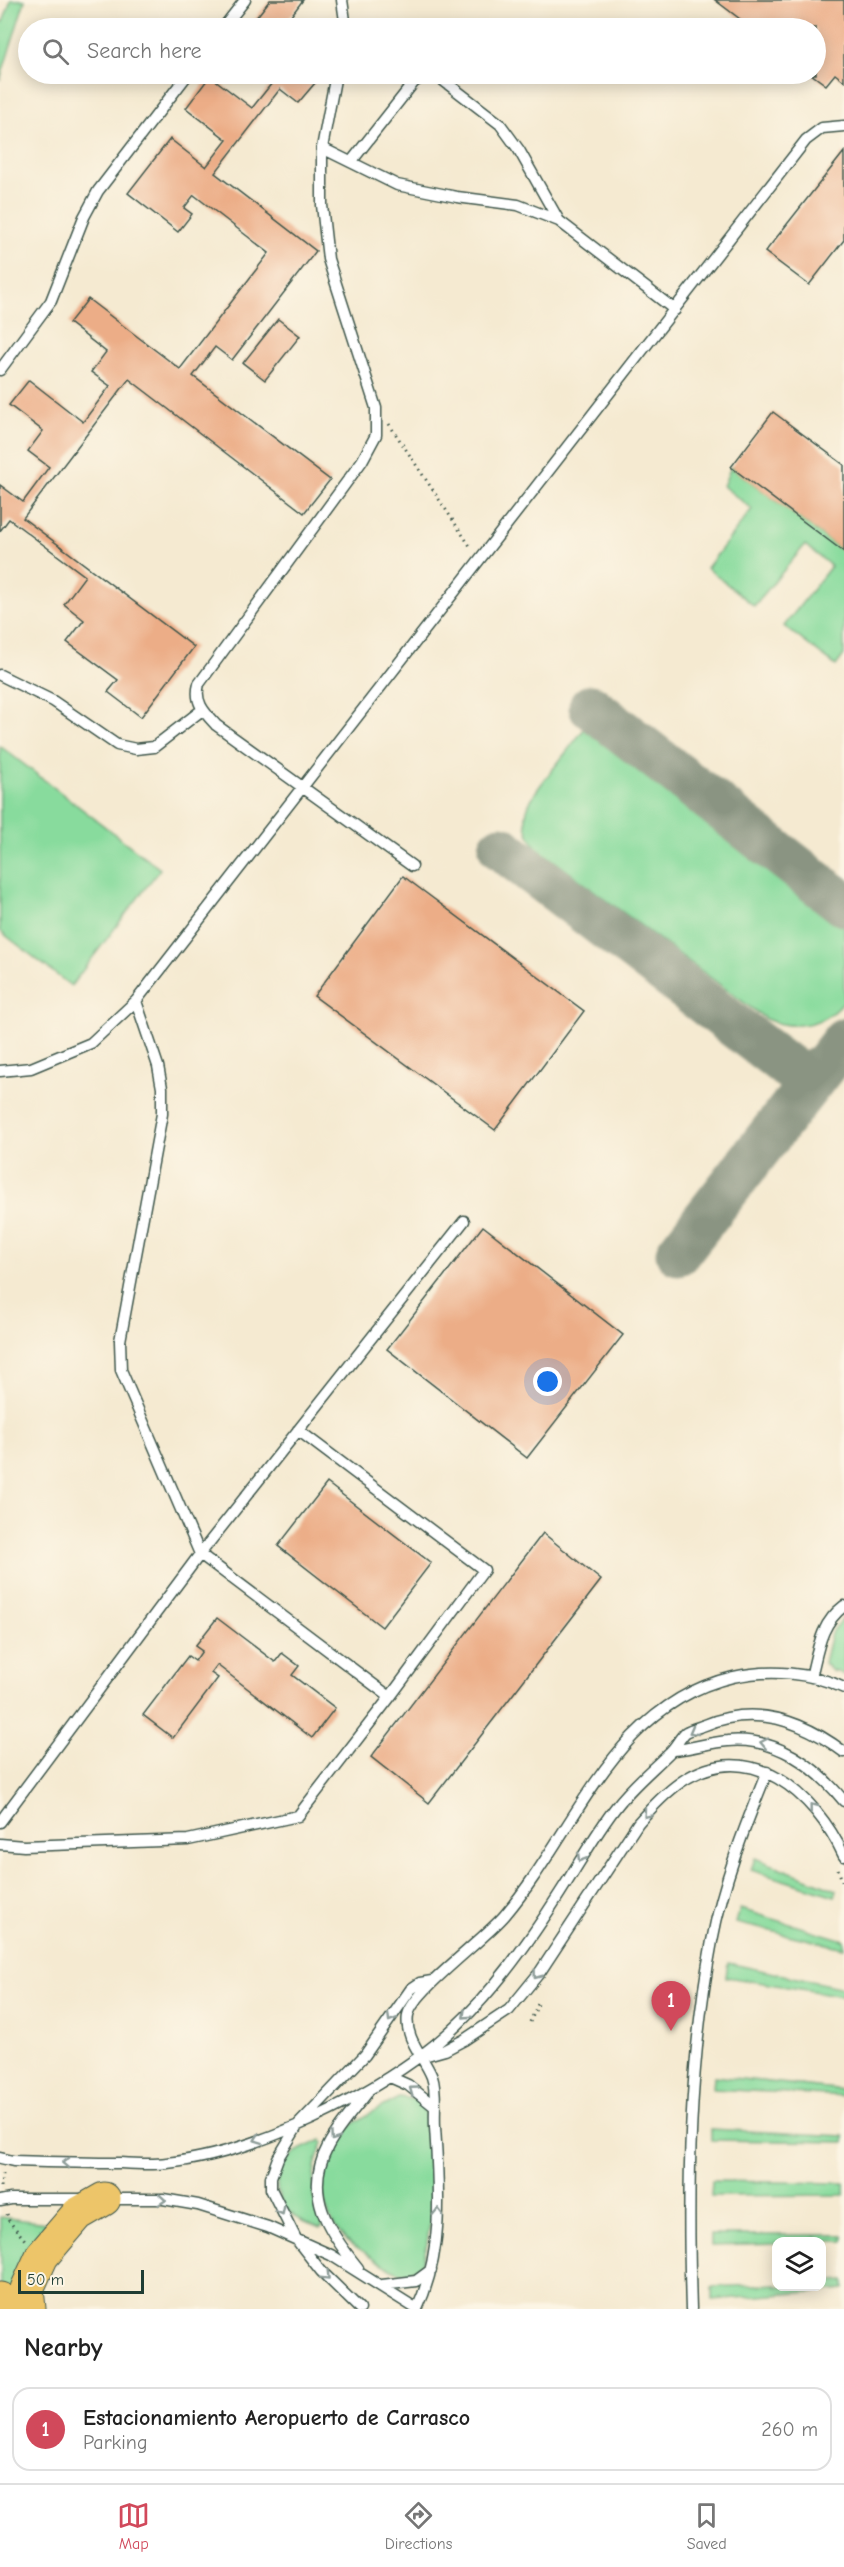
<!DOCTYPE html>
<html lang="en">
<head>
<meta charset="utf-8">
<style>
	:root { --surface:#fff; --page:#f2f2f2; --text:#222; --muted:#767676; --line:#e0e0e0; --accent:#d1495b }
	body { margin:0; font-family:"Comic Neue",sans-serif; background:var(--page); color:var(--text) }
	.controls { position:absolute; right:18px; bottom:18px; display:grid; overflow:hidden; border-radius:12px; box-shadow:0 3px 15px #0003 }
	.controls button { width:54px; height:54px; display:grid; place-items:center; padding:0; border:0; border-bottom:2px solid var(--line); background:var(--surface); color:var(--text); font:30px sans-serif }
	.scale { position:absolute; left:18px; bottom:15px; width:126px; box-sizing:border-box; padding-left:6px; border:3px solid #1f3d34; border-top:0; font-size:16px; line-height:21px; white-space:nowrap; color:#1f3d34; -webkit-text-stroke:4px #fcf5e5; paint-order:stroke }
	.you { position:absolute; left:548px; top:1382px; width:21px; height:21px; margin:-15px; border:4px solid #fff; border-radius:50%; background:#1a73e8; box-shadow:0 0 0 9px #1a73e833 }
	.badge { display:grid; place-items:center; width:39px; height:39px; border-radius:50%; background:var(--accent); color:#fff; font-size:20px; font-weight:700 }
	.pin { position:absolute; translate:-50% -50px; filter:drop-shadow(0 2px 3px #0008) }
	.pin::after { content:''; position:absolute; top:32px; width:21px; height:18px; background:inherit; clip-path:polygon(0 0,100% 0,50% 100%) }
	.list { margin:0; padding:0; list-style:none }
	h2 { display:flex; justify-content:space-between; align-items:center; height:78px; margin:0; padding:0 24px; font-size:26px }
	h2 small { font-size:20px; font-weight:400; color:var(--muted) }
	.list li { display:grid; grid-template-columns:39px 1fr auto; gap:18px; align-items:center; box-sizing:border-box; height:84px; margin:0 12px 12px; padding:0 12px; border:2px solid var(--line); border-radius:18px }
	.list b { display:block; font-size:22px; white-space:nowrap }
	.list p { margin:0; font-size:20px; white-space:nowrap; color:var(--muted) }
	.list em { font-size:20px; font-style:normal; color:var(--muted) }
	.icon { flex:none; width:33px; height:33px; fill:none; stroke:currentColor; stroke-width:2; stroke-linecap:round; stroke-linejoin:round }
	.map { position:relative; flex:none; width:844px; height:2309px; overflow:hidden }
	.search { position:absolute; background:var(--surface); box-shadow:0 3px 15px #0003; left:18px; right:18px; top:18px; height:66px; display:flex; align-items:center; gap:15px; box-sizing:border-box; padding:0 21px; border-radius:33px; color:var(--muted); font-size:22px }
	.sheet { height:174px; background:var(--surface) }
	nav { display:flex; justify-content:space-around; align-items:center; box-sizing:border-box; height:84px; border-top:2px solid var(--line); background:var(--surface); font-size:16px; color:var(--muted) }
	nav a { display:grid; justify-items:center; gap:3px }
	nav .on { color:var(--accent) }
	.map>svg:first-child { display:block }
</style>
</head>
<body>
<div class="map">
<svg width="844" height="2309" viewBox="0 0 844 2309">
	<rect width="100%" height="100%" fill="#fcf5e5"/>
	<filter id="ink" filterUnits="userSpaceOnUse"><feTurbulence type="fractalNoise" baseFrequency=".0167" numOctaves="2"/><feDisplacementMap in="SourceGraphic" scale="12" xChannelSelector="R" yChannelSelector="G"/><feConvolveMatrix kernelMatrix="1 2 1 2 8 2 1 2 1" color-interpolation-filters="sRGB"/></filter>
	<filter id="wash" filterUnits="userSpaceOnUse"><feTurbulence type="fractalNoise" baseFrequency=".008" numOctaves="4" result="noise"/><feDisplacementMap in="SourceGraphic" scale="24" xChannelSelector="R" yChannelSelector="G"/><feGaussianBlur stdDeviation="1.35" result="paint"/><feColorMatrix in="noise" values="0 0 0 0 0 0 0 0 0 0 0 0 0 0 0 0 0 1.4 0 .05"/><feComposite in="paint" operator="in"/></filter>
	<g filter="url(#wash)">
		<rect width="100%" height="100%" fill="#f5ead1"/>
		<path fill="#88db9d" stroke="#548c68" stroke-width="1.5" d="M11 0H25L0 80V22H3Z
			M731 467 844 552V655L836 666 784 626 831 566 805 545 754 606 707 568 752 509 723 486Z
			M588 724 844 923V1001C824 1026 794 1031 766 1019L537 848C512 817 533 795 553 769 565 754 576 739 588 724Z
			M0 746 160 869 71 986 0 931Z
			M844 1617V1675L834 1670 833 1672 824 1663 831 1633Z
			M755 1858 837 1890 835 1896 751 1870Z
			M740 1909 844 1940V1948L736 1923Z
			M728 1963 844 1988V1996L726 1977Z
			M714 2076 844 2090V2096L713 2089Z
			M400 2097 418 2100 424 2107C434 2159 436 2213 422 2265L407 2274C393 2272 383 2264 371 2256 359 2249 347 2242 338 2231 318 2204 318 2168 337 2141 350 2120 380 2109 400 2097Z
			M711 2129 844 2136V2142L711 2140Z
			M322 2140 323 2143C310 2171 310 2198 323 2226L320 2228C308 2223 292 2218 285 2207 272 2189 275 2167 293 2154 301 2148 313 2144 322 2140Z
			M712 2181 844 2183V2195L711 2196Z
			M0 2217 46 2223 48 2227 15 2303 0 2287Z
			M711 2235H844V2241L776 2242V2244L711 2246Z
			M844 2280V2289L712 2300V2287L776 2284V2286H822V2282Z"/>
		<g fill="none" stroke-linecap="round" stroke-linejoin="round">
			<path stroke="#8a9482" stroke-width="45" d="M591 707 844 904
				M501 848 795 1072 813 1074 824 1065
				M678 1253 844 1040"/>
		</g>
		<g id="blocks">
			<path fill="#ecad87" d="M270 0H303L282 28H248Z
				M715 0H844V81L835 74 826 85 811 74H816V28H752Z
				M270 74H303L315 83 298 103 280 89 215 173 316 251 232 360 215 347 193 376 330 480 304 513 129 379 23 518 194 647 141 717 108 692 118 680 67 642 84 620 64 604 85 576 9 519 0 531V485L23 502 49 467 28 451 43 431 9 405 29 380 83 422 110 386 91 372 106 352 69 323 88 299 180 369 269 253 194 195 184 208 192 214 178 232 128 193 170 139 206 167 227 140 186 108 210 76 252 108 272 83 266 78Z
				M844 152V240L809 285 765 252Z
				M278 319 300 336 265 380 243 363Z
				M773 412 844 465V552L731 467Z
				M403 876 584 1011 495 1130 314 996Z
				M483 1226 623 1335 527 1458 387 1349Z
				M327 1483 431 1563 382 1627 278 1546Z
				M543 1533 601 1580 429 1803 371 1757Z
				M217 1618 275 1662 282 1653 299 1666 292 1675 335 1708 312 1738 217 1665 211 1673 218 1678 173 1738 143 1715 188 1656 195 1661 202 1651 195 1646Z"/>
		</g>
	</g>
	<g filter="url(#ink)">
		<use href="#blocks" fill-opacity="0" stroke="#3f574c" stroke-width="1.5"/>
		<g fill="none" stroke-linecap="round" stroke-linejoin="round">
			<g stroke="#3f574c" stroke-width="13">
				<path id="lane" d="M342 0 345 21 344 28
					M223 28 245 0
					M336 74 322 148V205L328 259 376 408V435L362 461 199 684C194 702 204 712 216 725L412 866
					M435 74 500 124 519 150 559 221
					M322 148 397 185 457 197 518 205 559 221 675 310
					M351 162 414 82 427 74
					M0 370 51 301 84 217 98 191 188 74
					M0 675 53 701 117 745 136 749 154 747 202 710
					M136 1001 158 1066 162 1088V1114L120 1341 121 1370 200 1554 390 1697
					M0 1071 31 1068 91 1043 136 1001 806 140 822 128 844 126
					M811 1677C818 1650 820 1624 844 1606
					M673 1750C692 1749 710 1742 728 1741 777 1737 814 1765 844 1801
					M0 1822 200 1554 464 1221
					M0 1844 24 1846 188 1840 298 1816 390 1697 484 1570 298 1430
					M420 2057 445 2050 464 2040 509 2010 540 1972 638 1823C651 1808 665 1793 681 1782 750 1736 815 1793 844 1856
					M390 2077 408 2085 434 2106
					M0 2158 13 2161C49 2162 85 2163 121 2163 136 2164 152 2165 167 2163 249 2154 349 2107 416 2059 475 2018 522 1953 560 1893 579 1864 595 1834 616 1807 632 1786 652 1770 670 1752 676 1747 680 1737 686 1732 691 1729 700 1727 705 1725 755 1704 803 1721 844 1752
					M108 2199H163L198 2205 268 2227 331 2255 417 2309
					M0 2201 11 2199H84
					M358 2268C328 2231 303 2193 328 2146 338 2127 354 2110 367 2093
					M382 2285 416 2281 431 2270
					M360 2309 321 2271 296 2239 271 2189V2177L278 2158 298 2125 365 2055 411 1989 420 1983 432 1981
					M417 2309C444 2251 439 2189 435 2127 434 2112 437 2091 432 2077 424 2057 404 2038 408 2015 413 1991 485 1939 505 1915 577 1830 613 1705 733 1677 769 1669 811 1672 844 1688
					M691 2309C687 2186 689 2062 712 1941 723 1882 745 1826 767 1772"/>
			</g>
			<g stroke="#3f574c" stroke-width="35">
				<path id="highway" d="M0 2299 9 2309
					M29 2309 27 2289 42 2256 78 2214 104 2199"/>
			</g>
			<path stroke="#3f574c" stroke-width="3" stroke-dasharray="1.5 4.5" stroke-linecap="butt" d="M389 424 472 549
				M838 1869 844 1887
				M530 2022 538 2004
				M1 2187 2 2173
				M7 2214 9 2221 25 2240"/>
			<use href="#lane" stroke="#fff" stroke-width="10"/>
			<use href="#highway" stroke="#edc569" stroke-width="33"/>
		</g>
		<defs><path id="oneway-chevron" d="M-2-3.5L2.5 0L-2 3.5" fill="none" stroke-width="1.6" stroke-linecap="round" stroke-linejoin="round" transform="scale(1.5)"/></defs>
		<g stroke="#8f9e9a">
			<use href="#oneway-chevron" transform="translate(693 1731) rotate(151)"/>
			<use href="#oneway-chevron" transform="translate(764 1743) rotate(-168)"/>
			<use href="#oneway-chevron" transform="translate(813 1807) rotate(-129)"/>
			<use href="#oneway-chevron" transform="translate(647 1814) rotate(131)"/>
			<use href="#oneway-chevron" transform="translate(581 1858) rotate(121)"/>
			<use href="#oneway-chevron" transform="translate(537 1975) rotate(127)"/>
			<use href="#oneway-chevron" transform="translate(466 2015) rotate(137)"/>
			<use href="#oneway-chevron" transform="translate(391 2018) rotate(121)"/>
			<use href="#oneway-chevron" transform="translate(413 2090) rotate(-144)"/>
			<use href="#oneway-chevron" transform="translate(334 2137) rotate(125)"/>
			<use href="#oneway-chevron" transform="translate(258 2139) rotate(160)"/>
			<use href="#oneway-chevron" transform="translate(66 2163) rotate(-178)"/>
			<use href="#oneway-chevron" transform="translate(162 2200) rotate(5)"/>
			<use href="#oneway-chevron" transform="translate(281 2211) rotate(63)"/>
			<use href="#oneway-chevron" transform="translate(438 2212) rotate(-88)"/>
			<use href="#oneway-chevron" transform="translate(326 2276) rotate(45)"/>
		</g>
	</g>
</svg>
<div class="controls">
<button><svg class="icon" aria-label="layers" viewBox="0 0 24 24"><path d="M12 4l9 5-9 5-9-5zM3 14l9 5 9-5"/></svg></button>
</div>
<div class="scale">50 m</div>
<div class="you"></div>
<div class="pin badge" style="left:671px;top:2031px">1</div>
<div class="search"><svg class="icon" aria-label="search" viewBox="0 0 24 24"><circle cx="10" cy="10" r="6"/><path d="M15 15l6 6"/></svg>Search here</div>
</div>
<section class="sheet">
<h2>Nearby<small></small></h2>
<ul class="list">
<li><span class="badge">1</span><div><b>Estacionamiento Aeropuerto de Carrasco</b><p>Parking</p></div><em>260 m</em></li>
</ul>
</section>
<nav>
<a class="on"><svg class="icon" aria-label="map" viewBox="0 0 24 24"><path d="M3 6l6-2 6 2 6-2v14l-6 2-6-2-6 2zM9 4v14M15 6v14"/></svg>Map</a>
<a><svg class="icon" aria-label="directions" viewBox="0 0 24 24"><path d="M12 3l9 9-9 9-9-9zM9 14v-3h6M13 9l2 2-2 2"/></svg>Directions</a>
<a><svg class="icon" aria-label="saved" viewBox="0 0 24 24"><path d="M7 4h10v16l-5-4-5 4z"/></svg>Saved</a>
</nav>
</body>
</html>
